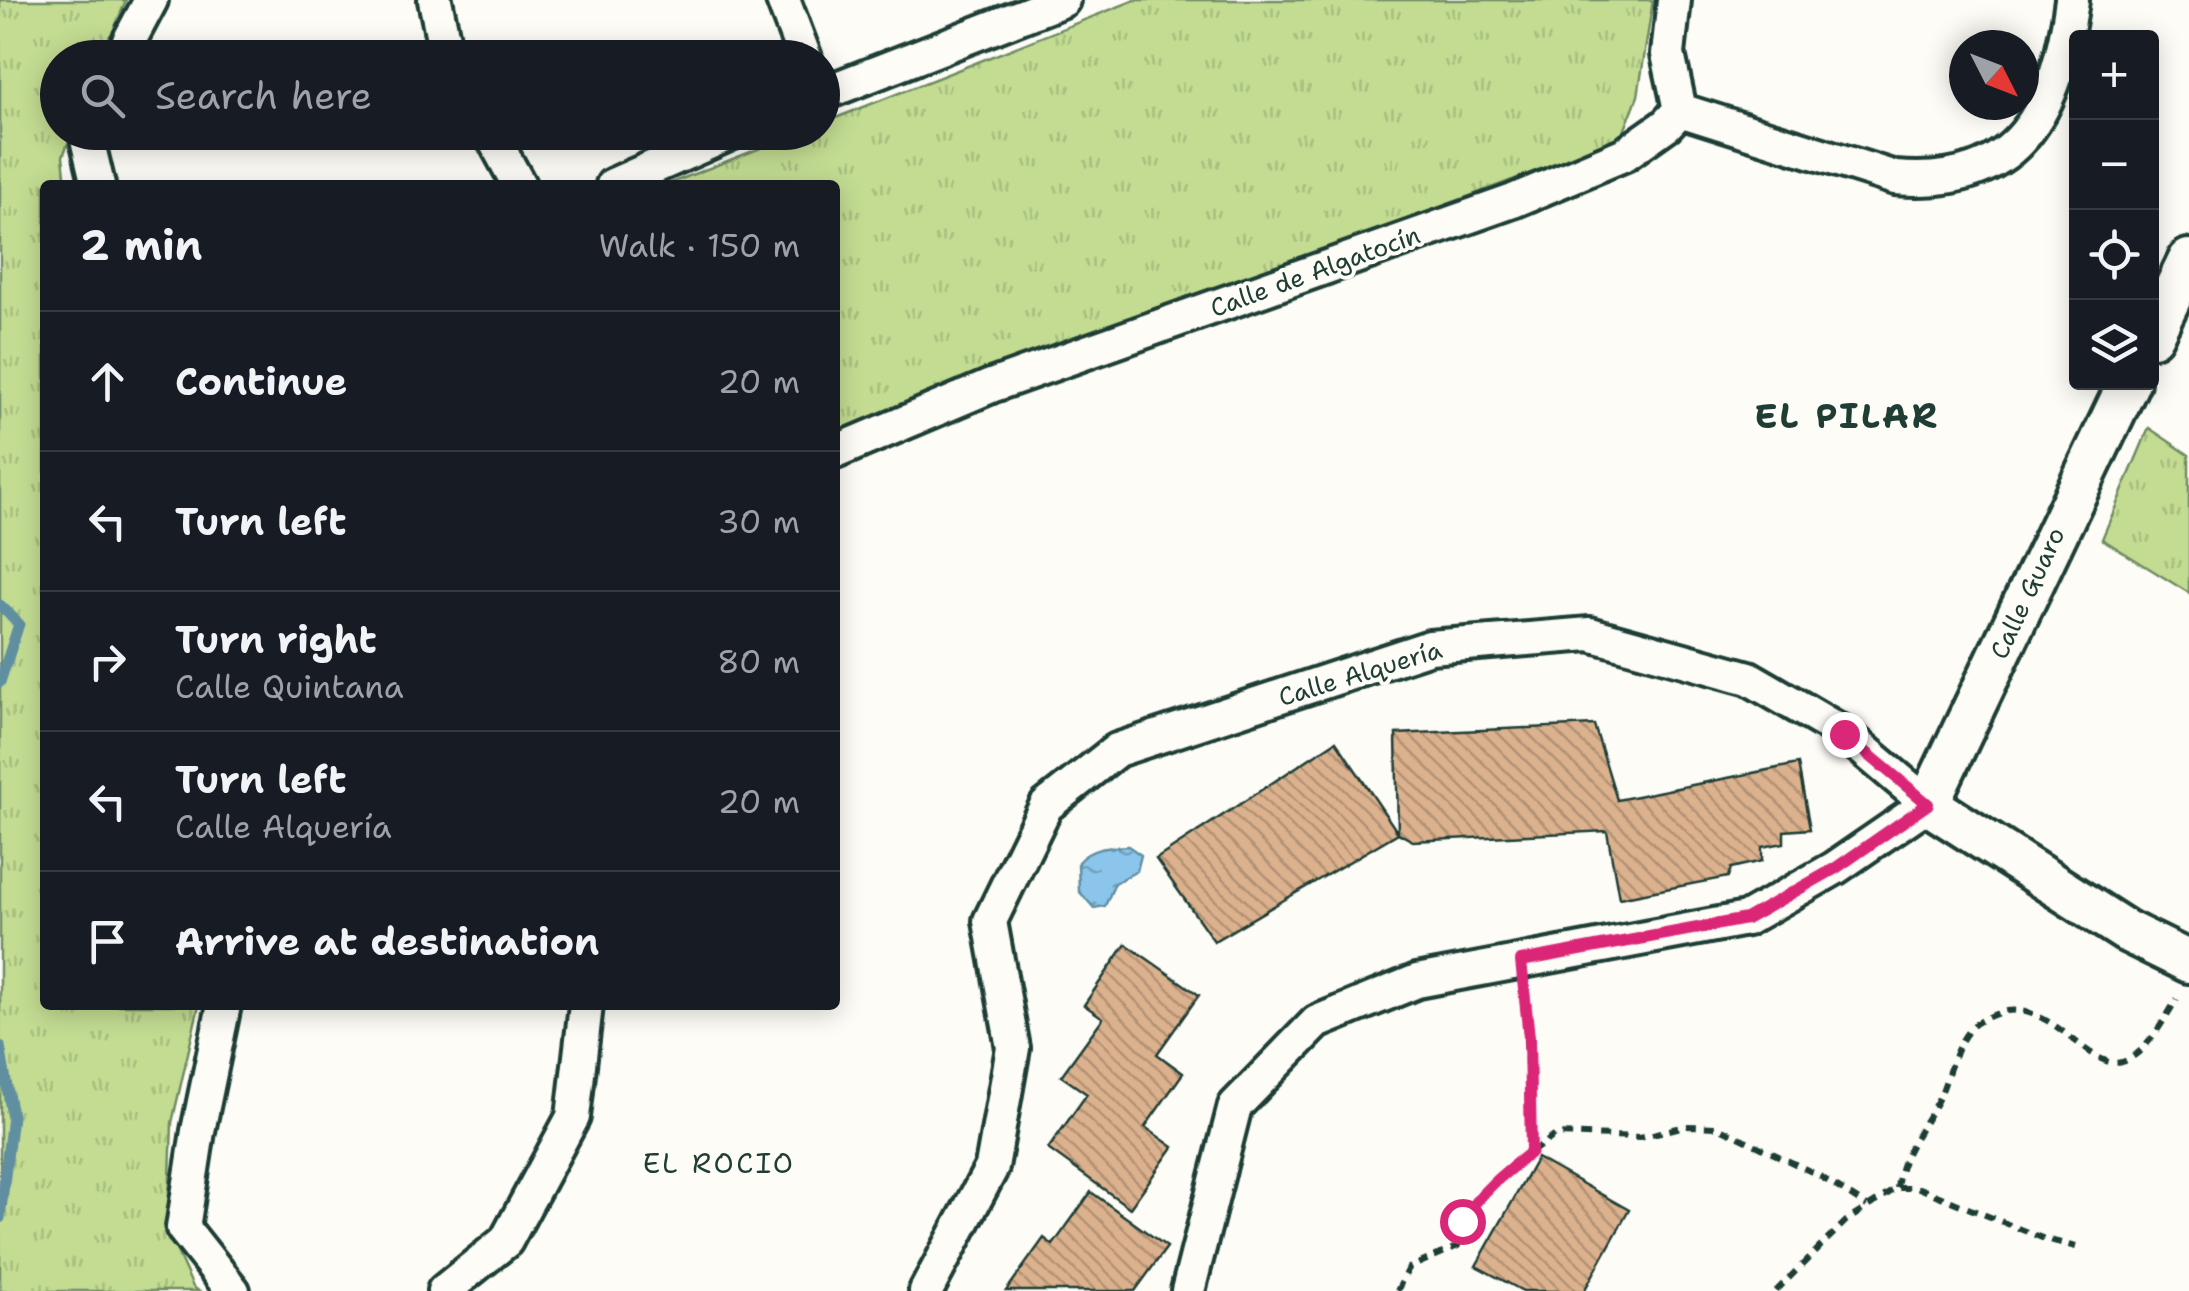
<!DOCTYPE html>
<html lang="en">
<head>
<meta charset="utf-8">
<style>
	:root { --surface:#171b24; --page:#242831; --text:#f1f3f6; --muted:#9ea1a6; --line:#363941 }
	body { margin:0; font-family:"Shantell Sans",sans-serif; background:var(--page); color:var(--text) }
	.controls { position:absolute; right:30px; top:30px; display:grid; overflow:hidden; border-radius:10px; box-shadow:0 5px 25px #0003 }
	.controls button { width:90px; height:90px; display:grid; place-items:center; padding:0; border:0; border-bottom:2px solid var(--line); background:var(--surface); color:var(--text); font:50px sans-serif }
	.compass { position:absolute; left:1949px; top:30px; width:90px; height:90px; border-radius:50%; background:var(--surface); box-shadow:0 5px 25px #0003; rotate:132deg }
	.stop { position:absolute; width:30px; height:30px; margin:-22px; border:8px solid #db2777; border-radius:50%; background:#fff }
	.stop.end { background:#db2777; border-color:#fff; box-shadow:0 2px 10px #0008 }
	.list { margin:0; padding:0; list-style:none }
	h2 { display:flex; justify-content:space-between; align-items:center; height:130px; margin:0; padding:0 40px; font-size:42px }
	h2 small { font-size:32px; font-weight:400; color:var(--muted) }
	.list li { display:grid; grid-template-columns:65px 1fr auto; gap:30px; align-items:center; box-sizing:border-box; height:140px; padding:0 40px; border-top:2px solid var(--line) }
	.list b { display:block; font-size:38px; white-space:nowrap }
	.list p { margin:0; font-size:32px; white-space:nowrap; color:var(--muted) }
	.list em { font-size:32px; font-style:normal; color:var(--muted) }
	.icon { flex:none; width:55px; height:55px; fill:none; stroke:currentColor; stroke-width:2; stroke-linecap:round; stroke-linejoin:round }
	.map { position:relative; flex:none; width:2189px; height:1291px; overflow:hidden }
	.search { position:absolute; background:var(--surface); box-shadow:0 5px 25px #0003; left:40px; top:40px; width:800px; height:110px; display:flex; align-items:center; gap:25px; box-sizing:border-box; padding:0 35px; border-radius:55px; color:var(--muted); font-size:38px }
	.panel { position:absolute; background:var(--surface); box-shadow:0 5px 25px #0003; left:40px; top:180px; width:800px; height:830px; border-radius:10px }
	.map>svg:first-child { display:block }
</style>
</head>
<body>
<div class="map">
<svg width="2189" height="1291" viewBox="0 0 2189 1291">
	<defs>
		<pattern id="grass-tufts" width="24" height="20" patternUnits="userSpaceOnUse" patternTransform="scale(2.5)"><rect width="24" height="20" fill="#c3dc92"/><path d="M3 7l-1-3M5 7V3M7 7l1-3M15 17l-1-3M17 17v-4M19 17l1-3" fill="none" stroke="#a7be7e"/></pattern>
		<pattern id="water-ripples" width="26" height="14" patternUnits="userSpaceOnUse" patternTransform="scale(2.5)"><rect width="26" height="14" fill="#8bc5eb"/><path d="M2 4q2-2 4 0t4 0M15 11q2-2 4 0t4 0" fill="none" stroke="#71a1bf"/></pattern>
		<pattern id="building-back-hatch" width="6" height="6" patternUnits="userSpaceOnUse" patternTransform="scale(2.5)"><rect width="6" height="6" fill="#dcb18d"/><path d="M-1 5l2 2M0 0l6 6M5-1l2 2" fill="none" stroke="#b29174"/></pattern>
	</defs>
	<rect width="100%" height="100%" fill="#fdfcf7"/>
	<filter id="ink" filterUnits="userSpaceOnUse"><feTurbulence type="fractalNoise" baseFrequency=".01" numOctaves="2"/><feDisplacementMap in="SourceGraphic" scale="20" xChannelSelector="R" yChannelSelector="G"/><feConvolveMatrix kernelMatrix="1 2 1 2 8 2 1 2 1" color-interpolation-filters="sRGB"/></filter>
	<g filter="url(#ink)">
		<path fill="url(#grass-tufts)" stroke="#718c63" stroke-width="2.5" d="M0 0H126L103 57 58 58V132L72 133 63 156 66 185H45V1005H199L172 1123 168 1232 193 1287 199 1291H0Z
			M1135 0H1653L1638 96 1621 139 835 435V185H666L799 133 822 132 823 123Z
			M2149 428 2189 455V593L2102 539Z"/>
		<path fill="url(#water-ripples)" stroke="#608fa2" stroke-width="2.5" d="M1128 846 1141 855 1137 871 1115 883 1105 906 1094 908 1079 891 1078 862C1091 847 1110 847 1128 846Z"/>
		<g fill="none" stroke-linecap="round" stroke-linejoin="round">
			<path stroke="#608fa2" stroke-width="11" d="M0 605 19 624 0 682
				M0 1046 12 1116 0 1218"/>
		</g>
		<path fill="url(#building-back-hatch)" stroke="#1f3d34" stroke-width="2.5" d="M1594 725 1617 800 1798 764 1810 829 1784 831V843L1762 847V861L1731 868 1728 877 1619 898 1607 831 1413 841 1398 833 1396 734Z
			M1336 741 1398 833 1214 941 1156 859Z
			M1126 944 1199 995 1157 1054 1183 1073 1145 1127 1173 1147 1130 1208 1048 1149 1087 1094 1061 1076 1103 1018 1084 1005Z
			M1537 1158 1629 1210 1584 1291H1523L1476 1266Z
			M1091 1192 1167 1247 1135 1291H1006L1044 1238 1053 1245Z"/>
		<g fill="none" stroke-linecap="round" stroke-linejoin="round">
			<g stroke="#1f3d34" stroke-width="40">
				<path id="minor" d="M435 0 447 58
					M783 0 805 58
					M120 58 151 0
					M822 94 1063 0
					M1680 110 1895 178C2021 189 2057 109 2072 0
					M92 132 88 143 98 185
					M490 132 519 185
					M613 185 733 132
					M835 452 991 386 1513 201 1625 154 1666 125 1680 110 1668 54 1674 0
					M224 1005 198 1131 183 1228 233 1291
					M444 1291 506 1241 573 1117 586 1005
					M926 1291 992 1167 1013 1048 990 921 1046 806 1117 750 1430 647 1590 634 1749 678 1845 734 1928 804 1835 868 1746 919 1417 981 1317 1022 1235 1106 1188 1291"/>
			</g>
			<g stroke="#1f3d34" stroke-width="48">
				<path id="tertiary" d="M2152 336 2189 260
					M2129 382 1928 804 2126 931 2189 962"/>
			</g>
			<path stroke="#1f3d34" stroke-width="6" stroke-dasharray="10 8" stroke-linecap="butt" d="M1532 1152 1557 1134 1640 1137 1686 1126 1718 1127 1818 1175 1867 1206
				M1897 1188C1902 1148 1926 1126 1942 1091 1950 1070 1956 1044 1971 1028 1976 1022 1984 1019 1991 1016 2047 989 2087 1072 2122 1062 2147 1054 2164 1019 2177 999
				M1397 1291 1409 1268 1458 1246C1467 1198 1494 1181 1531 1153L1525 997
				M1776 1291 1846 1221 1897 1188H1919L2042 1238 2076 1247"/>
			<use href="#minor" stroke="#fdfcf7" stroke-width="32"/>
			<use href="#tertiary" stroke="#fdfcf7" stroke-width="40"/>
		</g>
	</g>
	<g fill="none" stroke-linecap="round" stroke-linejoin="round" filter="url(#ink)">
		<path stroke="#db2777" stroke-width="12" d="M1462 1221C1480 1192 1504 1173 1531 1152L1529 1037 1521 961 1746 919 1836 868 1928 804 1844 734"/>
	</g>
	<g text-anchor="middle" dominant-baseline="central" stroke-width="8" stroke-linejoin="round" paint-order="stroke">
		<g font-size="25" fill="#1f3d34" stroke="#fdfcf7">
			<text transform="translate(1315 271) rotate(-20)">Calle de Algatocín</text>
			<text transform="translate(2027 593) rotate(-65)">Calle Guaro</text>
			<text transform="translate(1360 673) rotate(-17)">Calle Alquería</text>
		</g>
		<g font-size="28" letter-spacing="2.5" fill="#1f3d34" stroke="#fdfcf7">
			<text x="719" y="1163">EL ROCIO</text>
		</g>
		<g font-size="35" font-weight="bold" letter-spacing="2.5" fill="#1f3d34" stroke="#fdfcf7">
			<text x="1847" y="415">EL PILAR</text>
		</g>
	</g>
</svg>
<div class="controls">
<button>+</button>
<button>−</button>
<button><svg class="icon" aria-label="locate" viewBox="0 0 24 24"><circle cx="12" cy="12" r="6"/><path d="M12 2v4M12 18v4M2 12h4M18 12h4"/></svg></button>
<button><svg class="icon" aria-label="layers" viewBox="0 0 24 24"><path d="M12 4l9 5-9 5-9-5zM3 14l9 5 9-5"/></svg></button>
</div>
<svg class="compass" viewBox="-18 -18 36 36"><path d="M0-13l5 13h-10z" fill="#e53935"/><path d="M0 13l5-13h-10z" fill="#9ea1a6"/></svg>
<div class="stop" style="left:1462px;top:1221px"></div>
<div class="stop end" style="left:1844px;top:734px"></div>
<div class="search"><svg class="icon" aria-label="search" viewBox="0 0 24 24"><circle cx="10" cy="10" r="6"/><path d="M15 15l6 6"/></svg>Search here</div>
<section class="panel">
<h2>2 min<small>Walk · 150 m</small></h2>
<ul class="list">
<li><svg class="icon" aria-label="ahead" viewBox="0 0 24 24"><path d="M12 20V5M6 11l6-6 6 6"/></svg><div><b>Continue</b></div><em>20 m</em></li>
<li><svg class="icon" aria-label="left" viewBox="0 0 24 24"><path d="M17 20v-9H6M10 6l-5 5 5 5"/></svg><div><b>Turn left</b></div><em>30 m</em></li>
<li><svg class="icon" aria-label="right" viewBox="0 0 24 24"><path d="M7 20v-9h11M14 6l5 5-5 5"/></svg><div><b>Turn right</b><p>Calle Quintana</p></div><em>80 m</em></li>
<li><svg class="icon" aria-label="left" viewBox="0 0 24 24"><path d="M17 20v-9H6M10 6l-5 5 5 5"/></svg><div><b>Turn left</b><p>Calle Alquería</p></div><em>20 m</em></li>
<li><svg class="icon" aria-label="arrive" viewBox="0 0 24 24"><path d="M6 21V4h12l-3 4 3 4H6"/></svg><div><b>Arrive at destination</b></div></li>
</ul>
</section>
</div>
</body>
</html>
